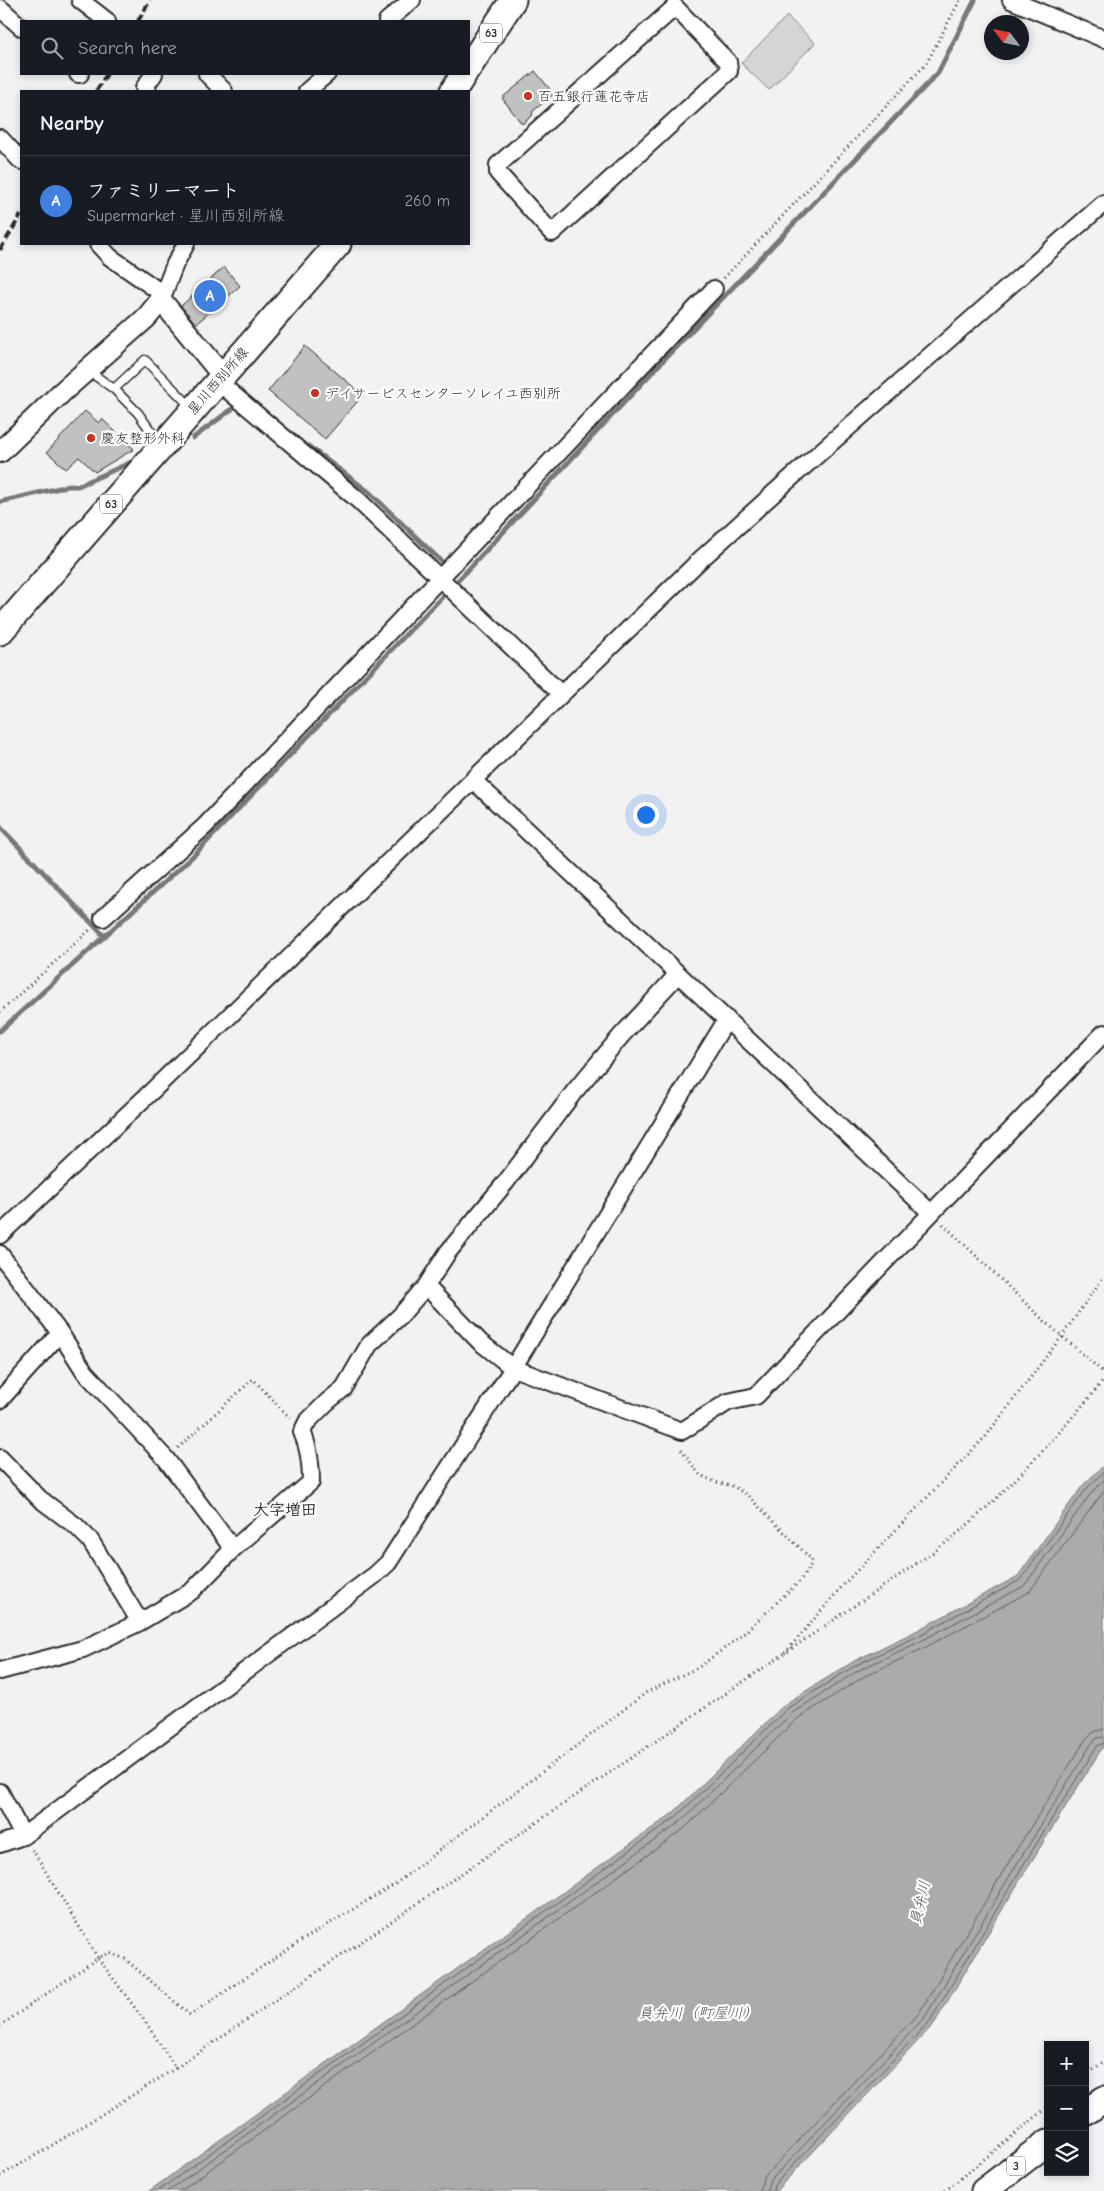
<!DOCTYPE html>
<html lang="en">
<head>
<meta charset="utf-8">
<style>
	:root { --surface:#171b24; --page:#242831; --text:#f1f3f6; --muted:#9ea1a6; --line:#363941; --accent:#7c3aed }
	body { margin:0; font-family:"Comic Neue","Klee One",sans-serif; background:var(--page); color:var(--text) }
	.controls { position:absolute; right:15px; bottom:15px; display:grid; overflow:hidden; border-radius:0px; box-shadow:0 2px 8px #0003 }
	.controls button { width:45px; height:45px; display:grid; place-items:center; padding:0; border:0; border-bottom:1px solid var(--line); background:var(--surface); color:var(--text); font:25px sans-serif }
	.compass { position:absolute; left:984px; top:15px; width:45px; height:45px; border-radius:50%; background:var(--surface); box-shadow:0 2px 8px #0003; rotate:302deg }
	.you { position:absolute; left:645px; top:814px; width:18px; height:18px; margin:-12px; border:4px solid #fff; border-radius:50%; background:#1a73e8; box-shadow:0 0 0 8px #1a73e833 }
	.badge { display:grid; place-items:center; width:32px; height:32px; border-radius:50%; background:var(--accent); color:#fff; font-size:16px; font-weight:700 }
	.pin { position:absolute; translate:-50% -50%; border:2px solid #fff; box-shadow:0 1px 5px #0006 }
	.list { margin:0; padding:0; list-style:none }
	h2 { display:flex; justify-content:space-between; align-items:center; height:65px; margin:0; padding:0 20px; font-size:21px }
	h2 small { font-size:16px; font-weight:400; color:var(--muted) }
	.list li { display:grid; grid-template-columns:32px 1fr auto; gap:15px; align-items:center; box-sizing:border-box; height:90px; padding:0 20px; border-top:1px solid var(--line) }
	.list b { display:block; font-size:19px; white-space:nowrap }
	.list p { margin:0; font-size:16px; white-space:nowrap; color:var(--muted) }
	.list em { font-size:16px; font-style:normal; color:var(--muted) }
	.icon { flex:none; width:28px; height:28px; fill:none; stroke:currentColor; stroke-width:2; stroke-linecap:round; stroke-linejoin:round }
	.map { position:relative; flex:none; width:1104px; height:2191px; overflow:hidden }
	.search { position:absolute; background:var(--surface); box-shadow:0 2px 8px #0003; left:20px; top:20px; width:450px; height:55px; display:flex; align-items:center; gap:12px; box-sizing:border-box; padding:0 18px; border-radius:0px; color:var(--muted); font-size:19px }
	.panel { position:absolute; background:var(--surface); box-shadow:0 2px 8px #0003; left:20px; top:90px; width:450px; height:155px; border-radius:0px }
	.map>svg:first-child { display:block }
</style>
</head>
<body>
<div class="map">
<svg width="1104" height="2191" viewBox="0 0 1104 2191">
	<rect width="100%" height="100%" fill="#f2f2f2"/>
	<filter id="ink" filterUnits="userSpaceOnUse"><feTurbulence type="fractalNoise" baseFrequency=".02" numOctaves="2"/><feDisplacementMap in="SourceGraphic" scale="10" xChannelSelector="R" yChannelSelector="G"/><feConvolveMatrix kernelMatrix="1 2 1 2 8 2 1 2 1" color-interpolation-filters="sRGB"/></filter>
	<g filter="url(#ink)">
		<path fill="#d5d5d5" stroke="#808080" d="M787 16 815 43 769 90 741 63Z"/>
		<path fill="#ababab" stroke="#787878" d="M1104 1465V1745L1026 1870 934 2024 776 2191H149L673 1813 785 1704 854 1661 914 1632 1018 1576 1083 1485Z"/>
		<g fill="none" stroke-linecap="round" stroke-linejoin="round">
			<path stroke="#5e5e5e" stroke-width="1" d="M158 2191 676 1817 788 1708 856 1665 916 1637 1020 1580 1087 1488 1104 1472
				M168 2191 680 1822 792 1713 859 1670 919 1642 1024 1586 1092 1492 1104 1480
				M180 2191 685 1828 797 1719 863 1677 922 1649 1029 1592 1104 1491
				M759 2191 764 2177 919 2013 1010 1860 1086 1739 1094 1732 1104 1729
				M766 2191 770 2181 925 2017 1017 1864 1092 1743 1097 1738 1104 1737
				M773 2191 774 2185 930 2021 1022 1867 1097 1746 1104 1743"/>
			<path stroke="#787878" stroke-width="5" d="M193 438 232 409
				M308 446 369 492 441 561
				M0 502 68 486H78L136 460
				M0 827 105 937
				M0 1031 194 855 466 572 669 354 938 73 975 0"/>
		</g>
		<path fill="#c1c1c1" stroke="#2b2b2b" d="M535 71 554 94 533 111 532 116 522 124 502 98Z
			M224 267 240 286 196 324 181 306Z
			M305 346 363 395 325 439 268 391Z
			M85 411 99 423 102 419 134 449 95 472 79 457 66 469 47 452Z"/>
		<g fill="none" stroke-linecap="round" stroke-linejoin="round">
			<g stroke="#2b2b2b" stroke-width="11">
				<path id="service" d="M87 370 114 389
					M160 444 138 413 114 389 145 360 191 407"/>
			</g>
			<g stroke="#2b2b2b" stroke-width="20">
				<path id="minor" d="M80 0 107 21
					M1011 0 1104 39
					M675 7 728 62 729 71 552 233 498 173V165Z
					M0 8 21 27
					M387 21 412 0
					M78 74H80
					M207 74 224 91
					M148 91 144 88 154 74
					M307 91 327 74
					M0 138 21 161
					M98 244 110 257 163 294
					M161 300 175 264 186 244
					M217 381 357 499 561 694
					M474 781 931 1213
					M103 918 205 826 714 289
					M0 1235 152 1091 700 560 784 484 1104 203
					M0 1254 60 1333 85 1372 166 1459 233 1549
					M426 1286 480 1342 513 1368 682 1431 728 1402 756 1396 1104 1033
					M0 1400 60 1333
					M0 1458 40 1499 76 1526 90 1540 140 1622
					M0 1671 83 1649 140 1622 192 1591 233 1549 311 1482C311 1465 309 1447 302 1432L307 1422 327 1402 344 1388 369 1345 401 1315 426 1286 448 1252 506 1182 574 1092 621 1036 678 974
					M0 1792 23 1836
					M0 1844 23 1836 375 1575 388 1563 513 1368 727 1019"/>
			</g>
			<g stroke="#2b2b2b" stroke-width="24">
				<path id="tertiary" d="M0 452 61 393 146 318 161 300 222 375"/>
			</g>
			<g stroke="#2b2b2b" stroke-width="29">
				<path id="primary" d="M469 67 513 0
					M453 91 464 74
					M0 632 338 244
					M1085 2113 1104 2099
					M984 2191 1048 2142"/>
			</g>
			<path stroke="#2b2b2b" stroke-width="3" stroke-dasharray="1 4" stroke-linecap="butt" d="M724 278 926 64 960 0
				M0 1012 92 928
				M943 1224 1039 1316 1104 1373
				M178 1448 253 1379 290 1418
				M785 1653 846 1582 986 1436 1062 1336 1104 1276
				M0 2026 98 1958 32 1849
				M176 2068 938 1549C1001 1500 1053 1441 1104 1380
				M1085 2076 1104 2062
				M0 2176 43 2151 176 2068 144 2020 98 1958 110 1953 125 1959 190 2015 302 1940 395 1884 647 1692 699 1667 741 1636 800 1581 810 1567 811 1559 747 1495 733 1486 715 1482 700 1475 679 1447
				M945 2191 1048 2107"/>
			<use href="#service" stroke="#fff" stroke-width="8"/>
			<use href="#minor" stroke="#fff" stroke-width="16"/>
			<use href="#tertiary" stroke="#fff" stroke-width="20"/>
			<use href="#primary" stroke="#fff" stroke-width="25"/>
			<path stroke="#2b2b2b" stroke-width="4" stroke-dasharray="8 4" stroke-linecap="butt" d="M138 21 150 0
				M96 91 107 74
				M0 250 21 215"/>
		</g>
	</g>
	<g fill="#c8321e" stroke="#fff" stroke-width="2">
		<circle cx="528" cy="96" r="5"/>
		<circle cx="315" cy="393" r="5"/>
		<circle cx="91" cy="438" r="5"/>
	</g>
	<g text-anchor="middle" dominant-baseline="central" stroke-width="4.5" stroke-linejoin="round" paint-order="stroke">
		<g fill="#fff" stroke="#6b6b6b" stroke-width="1">
			<rect x="480" y="23.5" width="22" height="19" rx="4"/>
			<rect x="100" y="494.5" width="22" height="19" rx="4"/>
			<rect x="1007" y="2156.5" width="18" height="19" rx="4"/>
		</g>
		<g font-size="12" font-weight="bold" fill="#2b2b2b">
			<text x="491" y="33">63</text>
			<text x="111" y="504">63</text>
			<text x="1016" y="2166">3</text>
		</g>
		<g font-size="14" fill="#2b2b2b" stroke="#fff" text-anchor="start">
			<text x="538" y="96">百五銀行蓮花寺店</text>
			<text x="325" y="393">デイサービスセンターソレイユ西別所</text>
			<text x="101" y="438">慶友整形外科</text>
		</g>
		<g font-size="14" fill="#2b2b2b" stroke="#fff">
			<text transform="translate(218 381) rotate(-49)">星川西別所線</text>
		</g>
		<g font-size="15" font-style="italic" fill="#585858" stroke="#fff">
			<text transform="translate(920 1903) rotate(-77)">員弁川</text>
			<text x="698" y="2013">員弁川（町屋川）</text>
		</g>
		<g font-size="16" font-weight="bold" fill="#2b2b2b" stroke="#fff">
			<text x="285" y="1510">大字増田</text>
		</g>
	</g>
</svg>
<div class="controls">
<button>+</button>
<button>−</button>
<button><svg class="icon" aria-label="layers" viewBox="0 0 24 24"><path d="M12 4l9 5-9 5-9-5zM3 14l9 5 9-5"/></svg></button>
</div>
<svg class="compass" viewBox="-18 -18 36 36"><path d="M0-13l5 13h-10z" fill="#e53935"/><path d="M0 13l5-13h-10z" fill="#9ea1a6"/></svg>
<div class="you"></div>
<div class="pin badge" style="left:210px;top:296px;background:#3f7fe0">A</div>
<div class="search"><svg class="icon" aria-label="search" viewBox="0 0 24 24"><circle cx="10" cy="10" r="6"/><path d="M15 15l6 6"/></svg>Search here</div>
<section class="panel">
<h2>Nearby<small></small></h2>
<ul class="list">
<li><span class="badge" style="background:#3f7fe0">A</span><div><b>ファミリーマート</b><p>Supermarket · 星川西別所線</p></div><em>260 m</em></li>
</ul>
</section>
</div>
</body>
</html>
